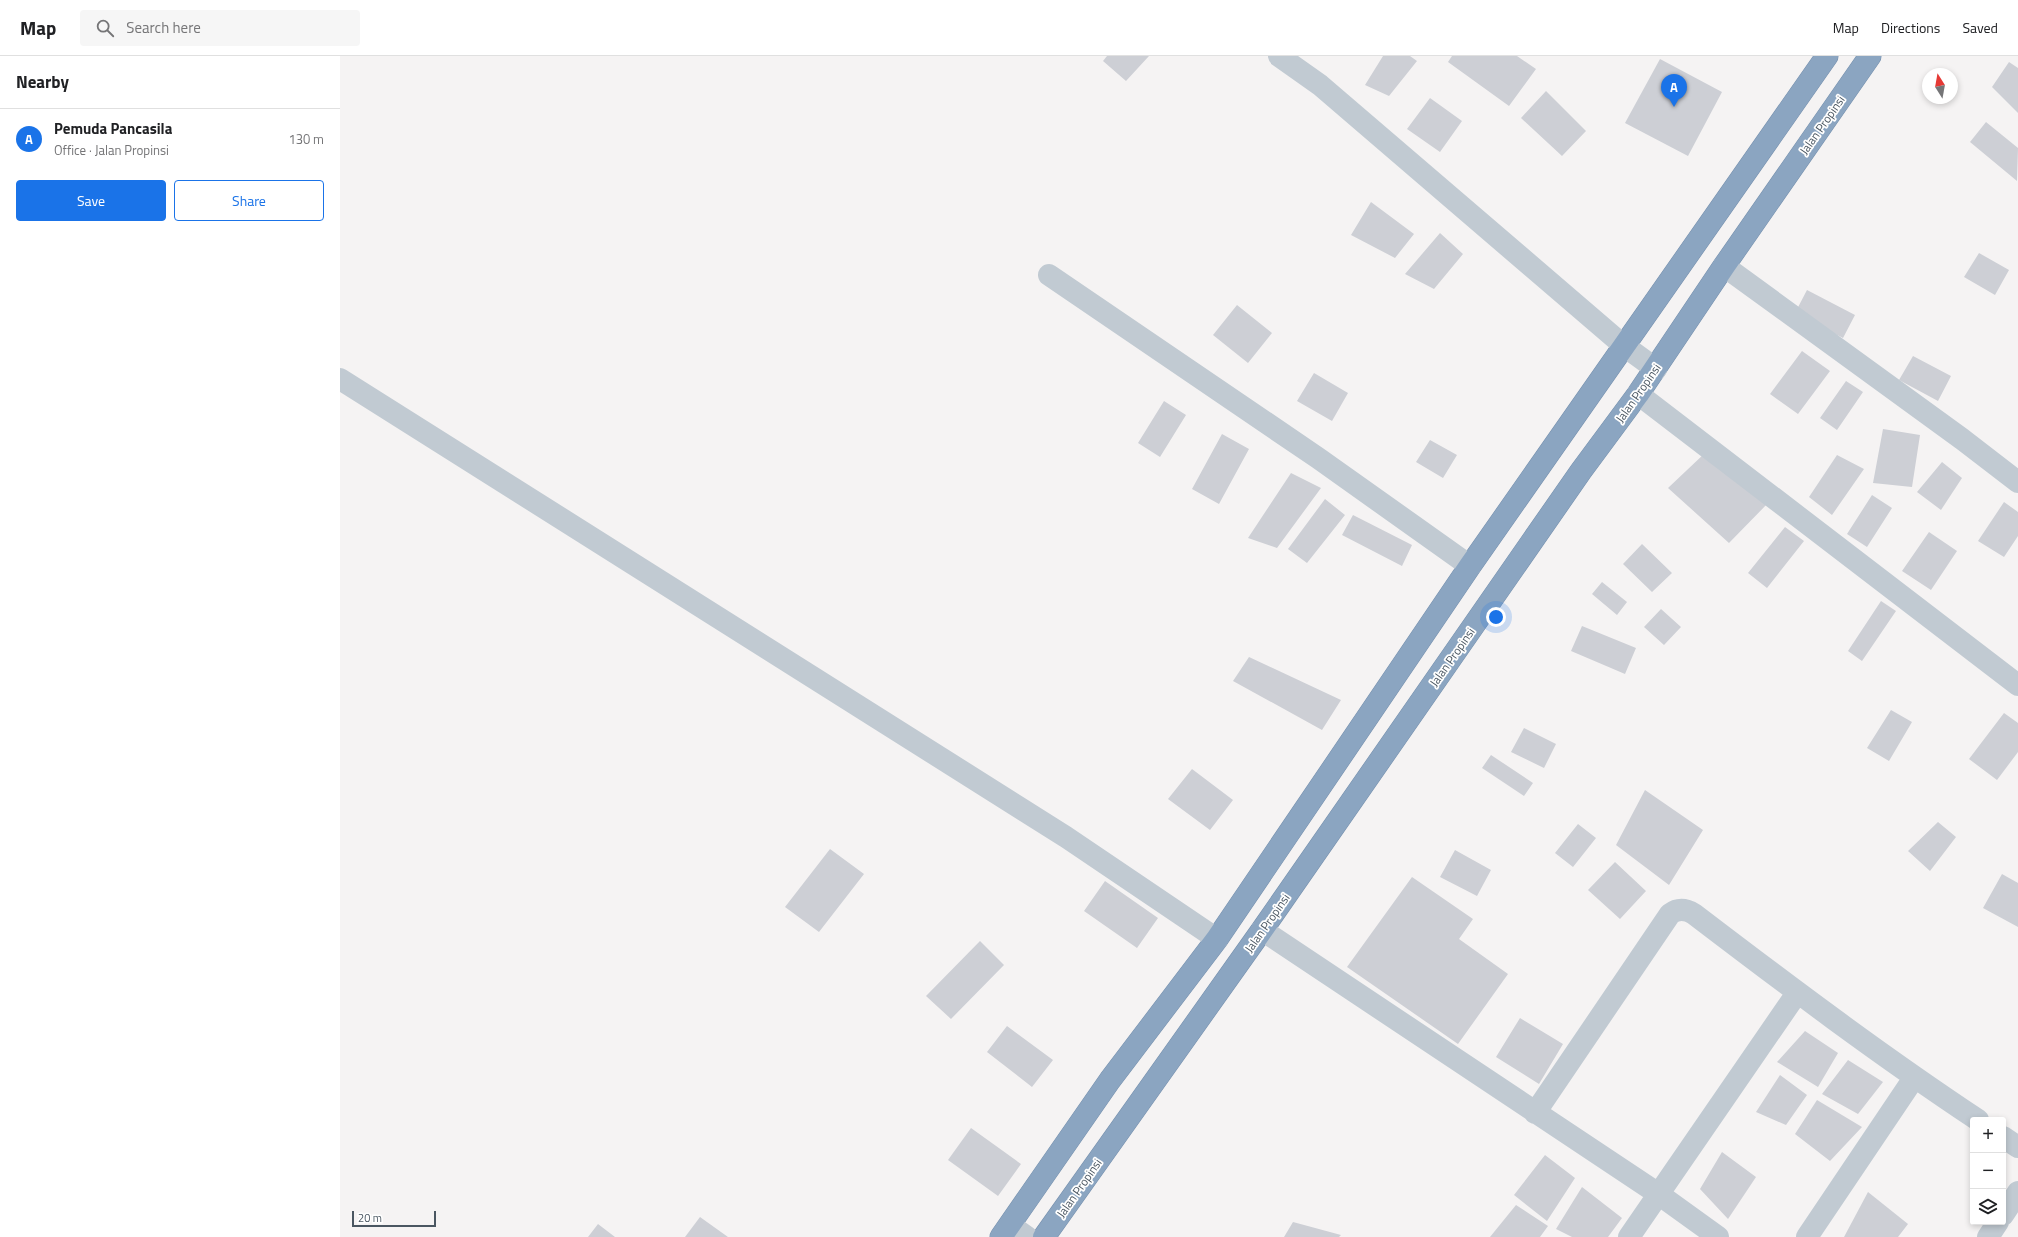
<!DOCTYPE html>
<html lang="en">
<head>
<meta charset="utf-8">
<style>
	:root { --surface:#fff; --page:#f6f6f6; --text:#202124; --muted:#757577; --line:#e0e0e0; --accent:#1a73e8 }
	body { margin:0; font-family:"Titillium Web",sans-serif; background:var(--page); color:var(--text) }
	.controls { position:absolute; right:12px; bottom:12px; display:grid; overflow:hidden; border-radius:4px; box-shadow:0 2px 6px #0003 }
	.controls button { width:36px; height:36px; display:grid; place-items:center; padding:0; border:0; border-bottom:1px solid var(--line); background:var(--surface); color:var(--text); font:20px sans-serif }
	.compass { position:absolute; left:1582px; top:12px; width:36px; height:36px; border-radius:50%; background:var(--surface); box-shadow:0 2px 6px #0003; rotate:349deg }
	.scale { position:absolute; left:12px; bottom:10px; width:84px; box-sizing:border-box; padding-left:4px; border:2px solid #4a5661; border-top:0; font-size:11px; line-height:14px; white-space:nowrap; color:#4a5661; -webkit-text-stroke:3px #fff; paint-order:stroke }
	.you { position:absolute; left:1156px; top:561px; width:14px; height:14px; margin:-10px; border:3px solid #fff; border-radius:50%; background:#1a73e8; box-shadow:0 0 0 6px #1a73e833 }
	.badge { display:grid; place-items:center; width:26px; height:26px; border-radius:50%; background:var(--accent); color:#fff; font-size:13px; font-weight:700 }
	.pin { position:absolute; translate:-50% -33px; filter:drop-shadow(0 1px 2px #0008) }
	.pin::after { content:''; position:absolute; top:21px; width:14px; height:12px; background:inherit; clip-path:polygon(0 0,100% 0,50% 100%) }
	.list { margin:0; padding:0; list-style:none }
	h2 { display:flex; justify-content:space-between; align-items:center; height:52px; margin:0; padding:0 16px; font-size:17px }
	h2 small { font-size:13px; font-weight:400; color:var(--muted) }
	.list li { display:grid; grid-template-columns:26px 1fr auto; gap:12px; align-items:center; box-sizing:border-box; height:60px; padding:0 16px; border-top:1px solid var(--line) }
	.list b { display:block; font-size:15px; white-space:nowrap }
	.list p { margin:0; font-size:13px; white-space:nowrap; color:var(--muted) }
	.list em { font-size:13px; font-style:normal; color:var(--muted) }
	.actions { display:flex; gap:8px; padding:12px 16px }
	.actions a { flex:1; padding:9px 0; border:1px solid var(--accent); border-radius:4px; text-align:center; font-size:14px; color:var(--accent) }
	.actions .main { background:var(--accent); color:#fff }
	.icon { flex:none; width:22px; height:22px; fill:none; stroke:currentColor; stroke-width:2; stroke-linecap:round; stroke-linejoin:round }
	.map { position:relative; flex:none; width:1678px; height:1181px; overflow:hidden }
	header { display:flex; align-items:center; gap:24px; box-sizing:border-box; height:56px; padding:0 20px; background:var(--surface); border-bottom:1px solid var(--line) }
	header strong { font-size:19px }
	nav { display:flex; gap:22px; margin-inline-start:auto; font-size:14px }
	.search { width:280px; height:36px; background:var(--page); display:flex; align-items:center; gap:10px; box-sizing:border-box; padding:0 14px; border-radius:4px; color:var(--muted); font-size:15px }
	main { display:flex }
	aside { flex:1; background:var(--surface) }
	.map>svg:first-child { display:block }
</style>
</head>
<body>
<header>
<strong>Map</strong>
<div class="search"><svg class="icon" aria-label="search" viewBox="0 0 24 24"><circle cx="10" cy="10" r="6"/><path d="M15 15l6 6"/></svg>Search here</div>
<nav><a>Map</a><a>Directions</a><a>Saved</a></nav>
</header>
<main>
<aside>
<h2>Nearby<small></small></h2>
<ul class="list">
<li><span class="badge">A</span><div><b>Pemuda Pancasila</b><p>Office · Jalan Propinsi</p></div><em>130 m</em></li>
</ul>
<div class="actions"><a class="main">Save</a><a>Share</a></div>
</aside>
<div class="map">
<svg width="1678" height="1181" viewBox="0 0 1678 1181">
	<rect width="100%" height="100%" fill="#f5f3f3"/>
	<path fill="#cdcfd5" d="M767 0H809L786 25 763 5Z
		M1043 0H1070L1077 5 1049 40 1025 29Z
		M1112 0H1177L1196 13 1169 50 1108 6Z
		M1320 3 1382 36 1348 100 1285 67Z
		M1669 6 1678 12V57L1652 31Z
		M1206 35 1246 75 1222 100 1181 62Z
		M1090 42 1122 65 1100 96 1067 73Z
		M1646 66 1678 92 1677 125 1630 86Z
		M1031 146 1074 178 1055 202 1011 179Z
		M1100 177 1123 198 1094 233 1065 218Z
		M1639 197 1669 214 1655 239 1624 221Z
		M1467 234 1515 259 1503 282 1455 257Z
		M897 249 932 277 908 307 873 279Z
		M1462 295 1490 315 1458 358 1430 338Z
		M1573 300 1611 320 1598 345 1559 324Z
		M974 317 1008 337 992 365 957 345Z
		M1506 325 1523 336 1497 374 1480 362Z
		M824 345 846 359 820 401 798 387Z
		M1543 373 1580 379 1572 431 1533 427Z
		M882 378 909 393 879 448 852 433Z
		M1090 384 1117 399 1103 422 1076 406Z
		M1365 397 1431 444 1389 487 1328 432Z
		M1497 399 1524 413 1492 459 1469 441Z
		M1602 406 1622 422 1601 454 1577 436Z
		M951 417 981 432 937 492 908 482Z
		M1532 439 1552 452 1527 491 1507 478Z
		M985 443 1005 459 967 507 948 493Z
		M1664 446 1678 456V480L1664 501 1638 485Z
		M1013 459 1072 489 1062 510 1002 479Z
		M1445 471 1464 485 1427 532 1408 517Z
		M1589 476 1617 495 1591 534 1562 515Z
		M1302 488 1332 517 1312 536 1283 508Z
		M1262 526 1287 546 1277 559 1252 538Z
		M1541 545 1556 555 1522 605 1508 595Z
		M1321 553 1341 571 1324 589 1304 571Z
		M1242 570 1296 592 1285 618 1231 595Z
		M909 601 1001 644 982 674 893 625Z
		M1551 654 1572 666 1549 705 1527 692Z
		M1664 657 1678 667V696L1657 724 1629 703Z
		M1184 672 1216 688 1204 712 1171 696Z
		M1151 699 1193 727 1184 740 1142 712Z
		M852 713 893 744 870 774 828 743Z
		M1305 734 1363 774 1329 829 1276 789Z
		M1598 766 1616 781 1590 815 1568 795Z
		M1238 768 1256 782 1233 811 1215 797Z
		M490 793 524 818 479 876 445 851Z
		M1115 794 1151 814 1137 840 1100 821Z
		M1275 806 1306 835 1280 863 1248 834Z
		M1662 818 1678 827V871L1643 852Z
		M1072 821 1133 863 1119 883 1168 918 1118 988 1007 911Z
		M765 825 818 862 797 892 744 855Z
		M640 885 664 909 611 963 586 940Z
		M1180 962 1223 988 1199 1028 1156 1001Z
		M667 970 713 1004 692 1031 647 996Z
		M1465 975 1498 997 1478 1031 1437 1006Z
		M1508 1004 1543 1026 1518 1058 1482 1038Z
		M1440 1019 1467 1039 1446 1069 1416 1056Z
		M1477 1044 1522 1071 1490 1105 1455 1078Z
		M631 1072 681 1108 658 1140 608 1104Z
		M1382 1096 1416 1121 1388 1163 1360 1133Z
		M1205 1099 1235 1122 1207 1165 1174 1139Z
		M1242 1131 1282 1162 1268 1181H1232L1216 1173Z
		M1528 1136 1568 1168 1558 1181H1504Z
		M1176 1149 1208 1170 1200 1181H1150Z
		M360 1161 388 1181H345Z
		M953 1166 1001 1179 999 1181H944Z
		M258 1168 275 1181H248Z"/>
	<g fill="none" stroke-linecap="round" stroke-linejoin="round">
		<g stroke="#7690ad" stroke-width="23">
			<path id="highway" d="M661 1181 770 1024 877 883 1130 510 1487 0
				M704 1181 922 874 1241 415 1298 338 1384 210 1530 0"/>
		</g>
		<path stroke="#c1cad2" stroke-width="22" d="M939 0 980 29 1283 289 1316 313
			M1384 210 1622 383 1678 426
			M709 219 978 402 1130 510
			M0 323 726 781 877 883
			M1298 338 1678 629
			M922 874 1317 1137 1378 1181
			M1195 1057 1330 858C1338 852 1346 853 1354 858 1447 929 1540 999 1638 1064
			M1663 1081 1678 1091
			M1663 1159 1678 1136
			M670 1169 687 1181
			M1289 1181 1457 937
			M1467 1181 1574 1022
			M1648 1181 1658 1166"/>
		<use href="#highway" stroke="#8ba5c1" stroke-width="22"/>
	</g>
	<g text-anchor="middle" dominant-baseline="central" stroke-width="3.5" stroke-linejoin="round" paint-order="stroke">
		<g font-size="12" fill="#4a5661" stroke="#fff">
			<text transform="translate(1482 69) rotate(-55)">Jalan Propinsi</text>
			<text transform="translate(1298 337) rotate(-55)">Jalan Propinsi</text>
			<text transform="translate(1112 601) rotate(-55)">Jalan Propinsi</text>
			<text transform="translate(927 867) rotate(-55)">Jalan Propinsi</text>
			<text transform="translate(739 1132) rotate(-55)">Jalan Propinsi</text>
		</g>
	</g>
</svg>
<div class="controls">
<button>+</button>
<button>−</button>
<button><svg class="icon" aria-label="layers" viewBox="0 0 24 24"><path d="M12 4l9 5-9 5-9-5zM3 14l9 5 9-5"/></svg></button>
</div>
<svg class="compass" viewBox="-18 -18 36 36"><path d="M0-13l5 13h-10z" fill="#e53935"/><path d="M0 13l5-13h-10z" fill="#757577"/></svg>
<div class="scale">20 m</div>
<div class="you"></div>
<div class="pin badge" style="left:1334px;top:51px">A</div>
</div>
</main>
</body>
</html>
